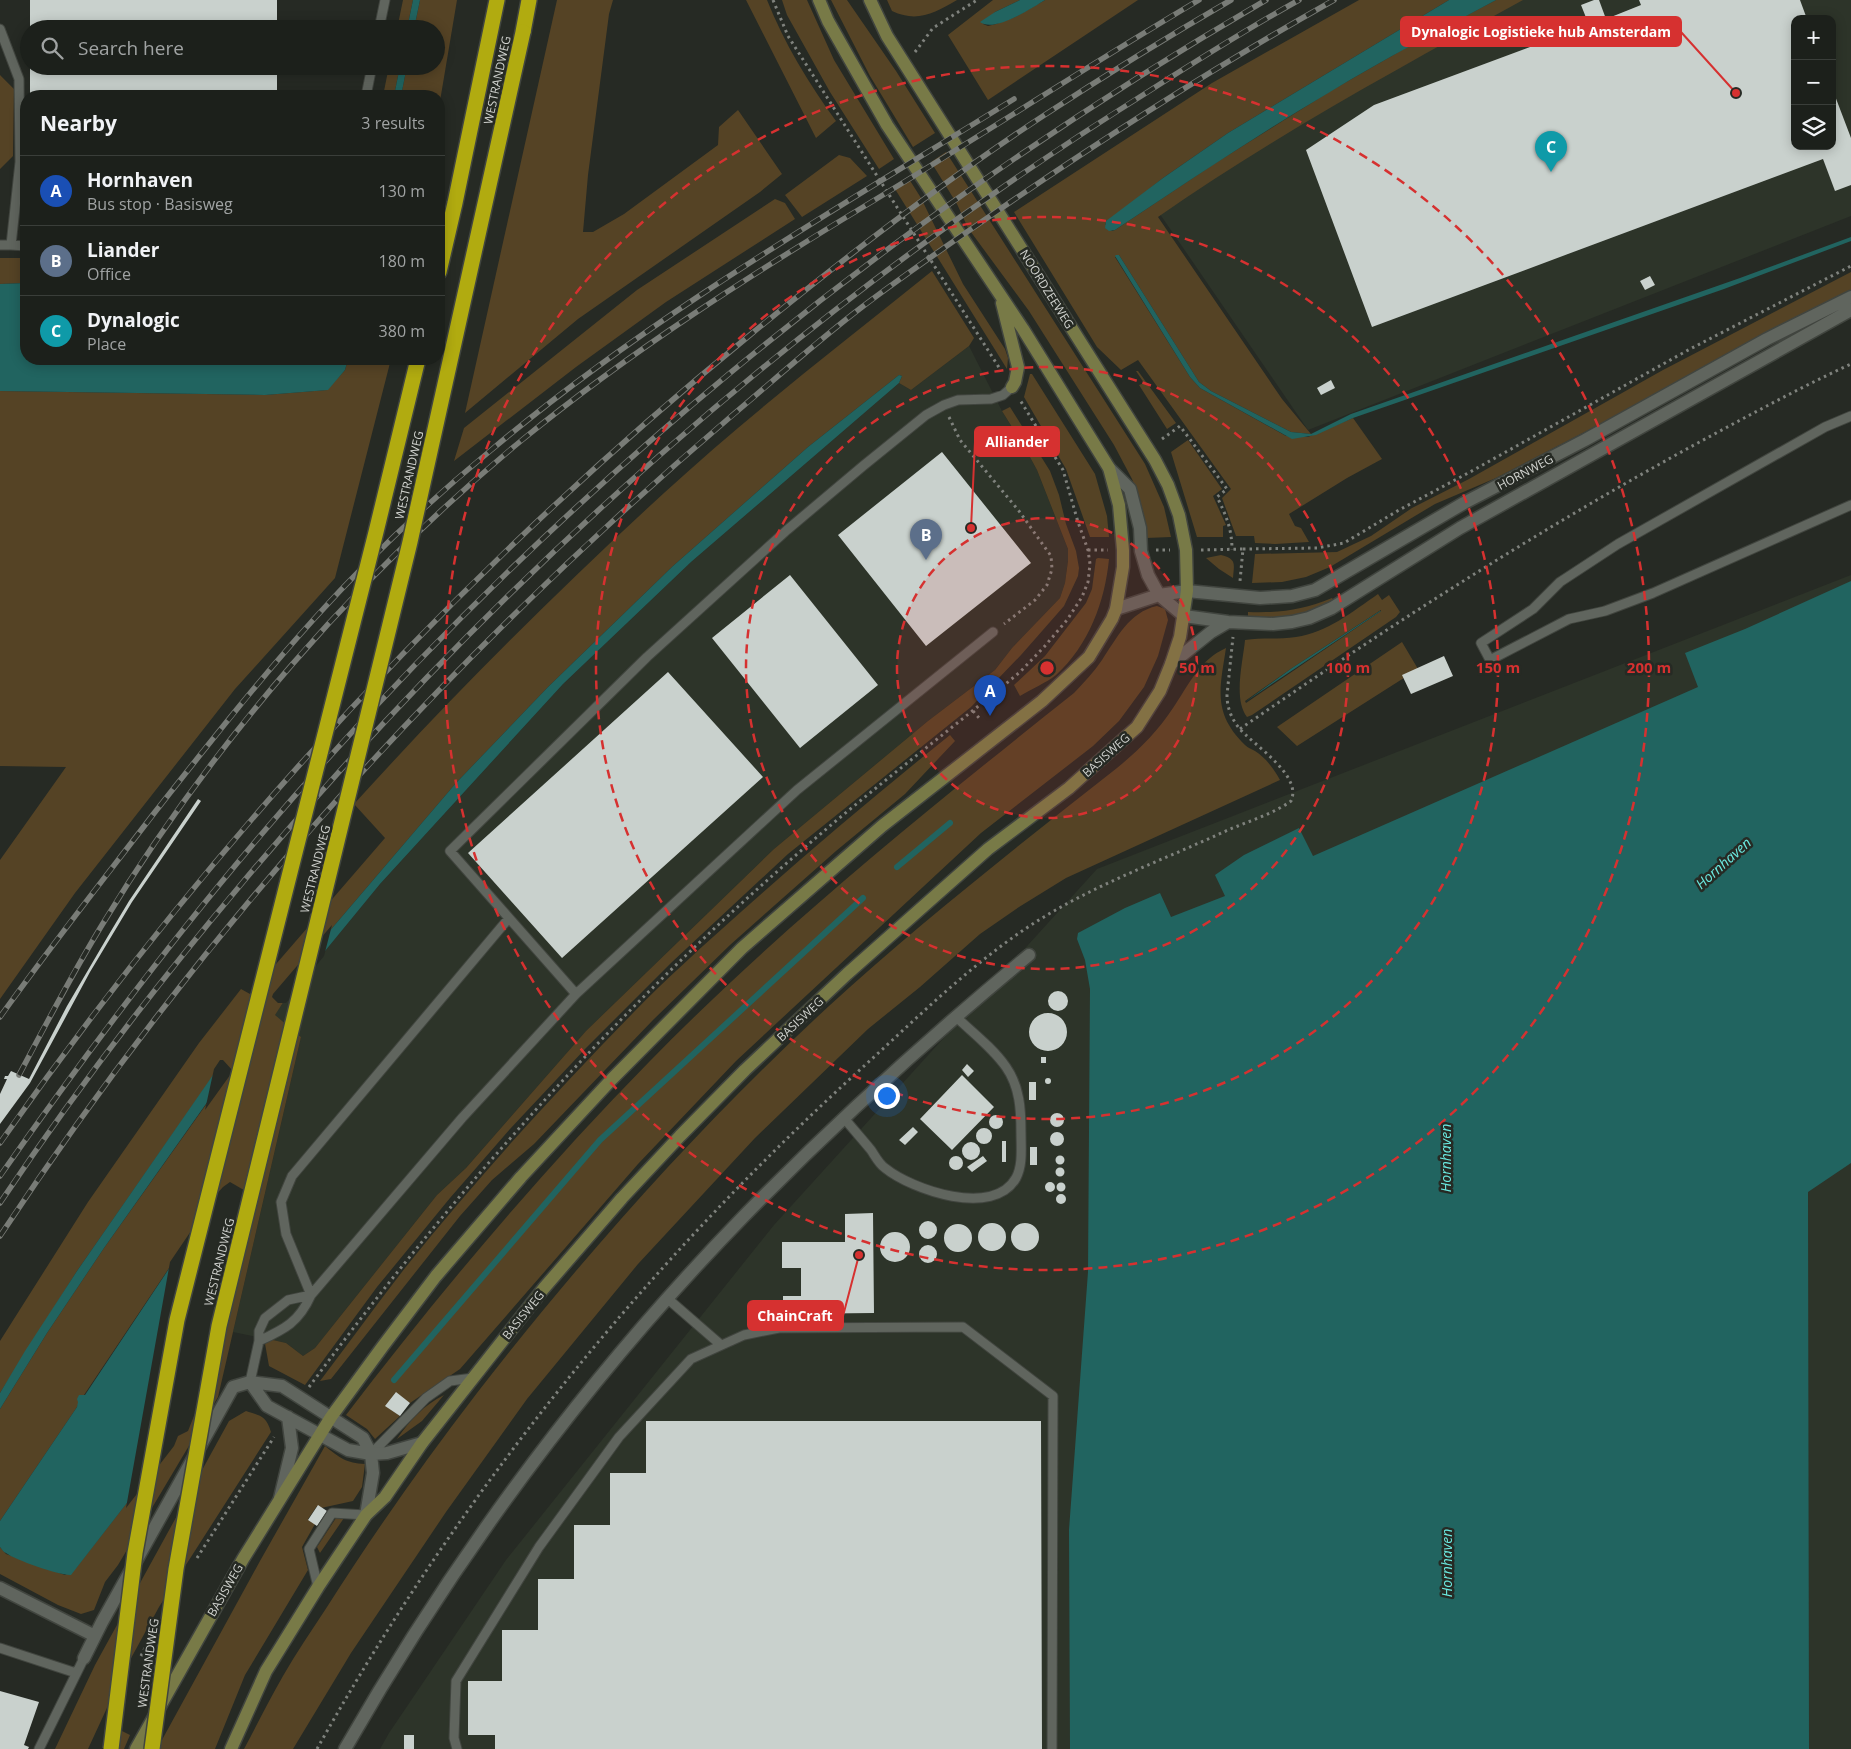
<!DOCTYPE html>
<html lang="en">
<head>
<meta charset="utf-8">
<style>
	:root { --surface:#1c201b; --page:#252824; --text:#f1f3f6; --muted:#a0a3a3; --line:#3a3e3a; --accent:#8c9099 }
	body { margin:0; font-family:"Open Sans",sans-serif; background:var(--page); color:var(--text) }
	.controls { position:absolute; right:15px; top:15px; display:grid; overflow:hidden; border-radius:10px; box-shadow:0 2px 12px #0003 }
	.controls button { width:45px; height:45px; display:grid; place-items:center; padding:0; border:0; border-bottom:1px solid var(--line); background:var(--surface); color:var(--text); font:25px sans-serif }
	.you { position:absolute; left:886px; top:1095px; width:18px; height:18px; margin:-12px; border:4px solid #fff; border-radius:50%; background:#1a73e8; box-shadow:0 0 0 8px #1a73e833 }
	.badge { display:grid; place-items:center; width:32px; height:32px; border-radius:50%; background:var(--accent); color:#fff; font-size:16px; font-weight:700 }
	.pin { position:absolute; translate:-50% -41px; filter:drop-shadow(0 1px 2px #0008) }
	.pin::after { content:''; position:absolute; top:26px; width:18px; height:15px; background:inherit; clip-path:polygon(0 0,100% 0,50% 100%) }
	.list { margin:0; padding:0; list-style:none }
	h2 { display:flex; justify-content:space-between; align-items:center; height:65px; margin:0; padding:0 20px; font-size:21px }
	h2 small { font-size:16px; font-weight:400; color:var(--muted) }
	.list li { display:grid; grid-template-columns:32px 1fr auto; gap:15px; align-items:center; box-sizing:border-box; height:70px; padding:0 20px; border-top:1px solid var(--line) }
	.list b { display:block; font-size:19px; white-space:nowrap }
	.list p { margin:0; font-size:16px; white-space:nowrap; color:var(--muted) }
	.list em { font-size:16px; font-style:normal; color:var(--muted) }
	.icon { flex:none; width:28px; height:28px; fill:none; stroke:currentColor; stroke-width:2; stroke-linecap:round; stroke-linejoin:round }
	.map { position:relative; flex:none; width:1851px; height:1749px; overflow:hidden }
	.search { position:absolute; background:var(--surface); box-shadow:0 2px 12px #0003; left:20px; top:20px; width:425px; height:55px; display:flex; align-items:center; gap:12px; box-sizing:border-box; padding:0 18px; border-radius:28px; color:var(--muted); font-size:19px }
	.panel { position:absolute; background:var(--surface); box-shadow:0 2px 12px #0003; left:20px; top:90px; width:425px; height:275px; border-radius:20px }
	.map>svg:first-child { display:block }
</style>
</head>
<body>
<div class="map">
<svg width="1851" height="1749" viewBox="0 0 1851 1749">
	<rect width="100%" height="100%" fill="#262a24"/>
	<path fill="#2d3429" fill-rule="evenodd" d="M1462 0H1851V216L1308 430 1153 204ZM1795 19H1832V146H1795Z
		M969 346 1002 411 1025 448 1037 470 1068 549V561L1065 583 1060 598 1012 648 995 670 928 721 774 849 586 1031 466 1168 437 1195 315 1348 303 1356 286 1343 233 1332 301 1037 274 1015 284 1001 380 884 563 684 691 562 899 383 911 390Z
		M1851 575V1749H380L389 1733 506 1560 774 1225 1097 869Z"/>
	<path fill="#554325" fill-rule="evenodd" d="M403 0H413L407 29H397Z
		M420 0H457L439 107V96H401L407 66H436V29H414Z
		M557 0H613L609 14 588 175 583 232H593L624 214 718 145 719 127 738 110 782 174 760 192 578 319 465 413Z
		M746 0H767C784 43 809 84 836 121L816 138Z
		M782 0H807L834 60 894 159 879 169 830 92 787 15Z
		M831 0H847L896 71 935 133 913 147 870 76Z
		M887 0H957C935 13 917 23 892 11Z
		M993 0H1020L995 12 983 24 988 26 996 24 1015 17 1045 0H1138L988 100 948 35Z
		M1359 0H1449L1228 133 1163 178 1105 224 1112 231 1115 230 1214 164 1329 92 1411 45 1496 0H1523C1399 68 1274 136 1158 217L1282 399 1311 434 1291 432 1211 391 1199 382 1119 255 1115 257 1190 377 1200 388 1286 436 1308 437 1353 418 1382 459 1347 478 1289 514 1295 526 1301 528 1309 542 1275 544 1255 543 1254 536H1236L1222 498 1231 489 1138 360 1121 370 1097 347 1014 212 1212 83Z
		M389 66H400L394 96H383Z
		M0 75 14 89 13 156 0 169Z
		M946 152 1145 464 1164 507 1171 537 1146 538 1140 500 1132 479 1114 445 1029 311 968 228 957 204 931 162Z
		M839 155 850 158 867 176 802 217 785 195Z
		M909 179 921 198 963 284 1005 349 1008 358 1007 369 895 189Z
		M775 199 785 203 795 219 666 302 576 367 454 461 464 428 637 290Z
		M0 258H26V283L0 284Z
		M932 271 974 338 969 346 911 390 899 383 902 376 899 375 808 447 673 566 548 687 456 783 275 995 284 1001 275 1015 301 1037 218 1397 118 1565 105 1582 94 1610 81 1614 58 1605 0 1574V1547L6 1554 65 1575 76 1568 172 1445 216 1198 84 1395 82 1396 77 1407 0 1521V1409L47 1333 104 1248 230 1071 222 1063 77 1271 0 1393V1341L88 1202 199 1043 241 989 250 994 385 838 354 804C452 696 556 592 664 493 749 415 841 344 932 271Z
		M1851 272V294L1496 478 1435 504 1330 567 1306 577 1282 582 1252 583 1255 554 1337 552 1371 536 1412 508 1469 479 1663 370Z
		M348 359H391L335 578 235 689 75 893 0 999V860L66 767 0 766V391L265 395 327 390 345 370Z
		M1136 371H1138L1176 423 1167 429 1139 385 1144 383Z
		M1030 374H1032L1095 474 1107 516 1109 537H1090L1066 469 1024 397Z
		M1010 407 1050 471 1059 495 1066 524 1076 551 1079 568 1078 576 1064 606 1021 655 971 707 788 854 672 962 586 1048 510 1129 450 1198 377 1287 305 1385 269 1366 264 1338 286 1343 303 1356 315 1348 437 1195 466 1168 586 1031 774 849 928 721 995 670 1012 648 1060 598 1065 583 1068 561V549L1037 470 1025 448 1002 411Z
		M1188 440 1222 489 1213 496 1226 525 1223 526V537H1197L1171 452Z
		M1221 555C1237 559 1234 564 1233 578L1219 569 1206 558Z
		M1098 558 1109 559C1105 601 1089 645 1056 675 1046 683 1031 689 1020 696L1014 685 1045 656 1086 603 1092 589 1096 559Z
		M1378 594 1382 600 1389 595 1400 612 1396 617 1252 715 1247 717C1233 699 1243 662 1245 640 1262 637 1279 640 1296 637 1328 632 1352 612 1378 594ZM1381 610V611L1246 703 1245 701 1292 668Z
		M1332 598 1335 602 1299 615 1280 619 1248 618V612C1281 613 1302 610 1332 598Z
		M1157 606 1165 609 1168 620 1158 656 1144 687 1119 721 1093 746 981 833 736 1061 638 1164 460 1369 410 1403 395 1393 386 1406 400 1416 375 1439 367 1429 346 1415C440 1292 540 1173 649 1062 780 928 927 810 1074 693 1084 682 1094 672 1102 660 1117 638 1129 612 1157 606Z
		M1402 642 1418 669 1297 746 1277 727Z
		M1226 648C1220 688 1212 713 1245 745 1248 748 1252 749 1255 751 1266 758 1274 769 1280 780L1066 878 1019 907 980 934 920 987 868 1029 755 1138 638 1264 527 1399 446 1512 351 1653 293 1749H244C257 1725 269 1700 283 1676 296 1653 312 1630 327 1607 374 1533 424 1462 477 1393 584 1255 701 1124 829 1006 921 922 1019 845 1117 768 1138 751 1158 731 1173 708 1189 685 1199 660 1226 648Z
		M950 735 955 741 905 794 836 851 730 945 653 1020 534 1144 492 1180 460 1216 331 1379 320 1381C349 1343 376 1305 405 1268 476 1179 553 1095 632 1014 667 978 705 944 742 911 810 850 879 792 950 735Z
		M444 1395 422 1421 397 1439C410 1420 424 1405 444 1395Z
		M246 1411C261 1416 266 1416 271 1432L159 1607 124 1671 88 1749H55L95 1665 229 1421Z
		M325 1446C340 1458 346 1463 365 1464L362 1487 353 1501 321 1508 317 1506 308 1519 315 1524 302 1547 308 1570 245 1675 215 1749H157L260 1561Z
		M336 1518H344L320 1553 317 1547Z
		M114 1727 130 1735 124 1749H105Z"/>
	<path fill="#216460" d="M413 0H420L414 29H407Z
		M1020 0H1045C1032 8 994 33 980 22L995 12Z
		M1449 0H1496C1440 30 1384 59 1330 92 1257 135 1186 183 1115 230L1109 231 1105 228 1106 221 1163 178 1228 133Z
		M400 66H407L401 96H394Z
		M1851 237V241L1724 289 1353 418 1316 435 1292 439 1200 388 1190 377 1115 256 1116 255H1119L1199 382 1211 391 1291 432 1311 434 1351 414 1740 278Z
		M26 283V359H348L345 370 328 390 265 395 0 391V284Z
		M899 375 902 376 899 383 691 562 563 684 380 884 284 1001 275 995 456 783 548 687 673 566 808 447Z
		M1851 581V1163L1808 1192 1809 1749H1070L1069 1530 1088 1272 1090 989 1085 960 1077 939 1078 933 1125 908 1160 893 1171 917 1225 896 1215 875 1244 855 1299 828 1313 856 1698 687 1685 653 1745 629Z
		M1380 611H1381L1245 702 1292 668Z
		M222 1062 230 1070 104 1248 47 1333 0 1409V1393L25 1351 77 1271Z
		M216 1198 177 1434 172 1445 71 1575C61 1576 15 1560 6 1553 3 1552 2 1549 0 1547V1521L77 1407 78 1402 77 1399 79 1395H85Z"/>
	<path fill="#262a24" d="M332 925 324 956 286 1003H278L272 997 273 994Z
		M220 1060H223L233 1071 205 1110 214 1069Z
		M230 1182 249 1193 217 1358 188 1431 178 1436 174 1446 126 1508 170 1262 214 1197 223 1187Z"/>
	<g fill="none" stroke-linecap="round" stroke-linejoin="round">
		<path stroke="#216460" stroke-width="6" d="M897 867 950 823
			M394 1380 600 1140 863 898"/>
	</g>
	<path fill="#c9d1cd" d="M30 0H277V29H30Z
		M1594 0H1599L1606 19 1641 5 1639 0H1800L1807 19H1795V146H1832V88L1851 138V185L1835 191 1823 159 1372 327 1306 150 1374 105 1589 25 1581 5Z
		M30 66H277V96H30Z
		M1650 276 1655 285 1645 290 1640 281Z
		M1331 380 1335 388 1321 395 1317 388Z
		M942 452 1031 563 926 646 838 535Z
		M790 575 878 685 800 748 712 638Z
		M1444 656 1453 676 1411 694 1402 675Z
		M668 672 763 777 562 958 468 853Z
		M198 799 201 801 132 902 90 972 30 1083 0 1124V1094L7 1079H4L5 1076H8L11 1071 29 1079 67 1006 108 936 129 901Z
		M1048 1001a10 10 0 1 1 20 0a10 10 0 1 1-20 0Z
		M1029 1032a19 19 0 1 1 38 0a19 19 0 1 1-38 0Z
		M1041 1057H1046V1063H1041Z
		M967 1064 974 1071 968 1077 962 1070Z
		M962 1075 994 1107 952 1150 920 1119Z
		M1045 1081a3 3 0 1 1 6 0a3 3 0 1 1-6 0Z
		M1029 1082H1036V1100H1029Z
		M1050 1120a7 7 0 1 1 14 0a7 7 0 1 1-14 0Z
		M989 1122a7 7 0 1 1 14 0a7 7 0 1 1-14 0Z
		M913 1127 918 1132 905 1145 899 1140Z
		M976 1136a8 8 0 1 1 16 0a8 8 0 1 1-16 0Z
		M1050 1139a7 7 0 1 1 14 0a7 7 0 1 1-14 0Z
		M1002 1141H1006V1162H1002Z
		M962 1151a9 9 0 1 1 18 0a9 9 0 1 1-18 0Z
		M1030 1147H1037V1165H1030Z
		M1055.5 1160a4.5 4.5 0 1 1 9 0a4.5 4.5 0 1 1-9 0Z
		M983 1156 987 1161 972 1172 967 1167Z
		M949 1163a7 7 0 1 1 14 0a7 7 0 1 1-14 0Z
		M1055.5 1172a4.5 4.5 0 1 1 9 0a4.5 4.5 0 1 1-9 0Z
		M1045 1187a5 5 0 1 1 10 0a5 5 0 1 1-10 0Z
		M1056.5 1187a4.5 4.5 0 1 1 9 0a4.5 4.5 0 1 1-9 0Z
		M1056 1199a5 5 0 1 1 10 0a5 5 0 1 1-10 0Z
		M873 1213 874 1313 783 1314V1296H801V1268H782V1242H845V1214Z
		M919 1230a9 9 0 1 1 18 0a9 9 0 1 1-18 0Z
		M978 1237a14 14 0 1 1 28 0a14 14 0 1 1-28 0Z
		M1011 1237a14 14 0 1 1 28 0a14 14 0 1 1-28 0Z
		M944 1238a14 14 0 1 1 28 0a14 14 0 1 1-28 0Z
		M880 1247a15 15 0 1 1 30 0a15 15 0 1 1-30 0Z
		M919 1254a9 9 0 1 1 18 0a9 9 0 1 1-18 0Z
		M396 1392 410 1403 400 1416 385 1406Z
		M646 1421H1041L1042 1749H495V1735H468V1681H502V1630H538V1579H574V1525H610V1473H646Z
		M318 1505 327 1511 317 1526 308 1520Z
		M0 1691 39 1702 24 1745 29 1747 28 1749H0Z
		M404 1735H414V1749H404Z"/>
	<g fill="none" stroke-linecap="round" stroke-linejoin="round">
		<g stroke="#41453f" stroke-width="11">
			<path id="service" d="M0 29 19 79 20 162 11 245H0
				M379 29 385 0
				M366 96 372 66
				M11 245 26 246
				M1851 416 1825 427 1618 544 1560 582 1533 609 1481 643 1490 660 1569 619 1605 611 1653 593 1851 505
				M576 994 450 851 647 657 787 530 863 466 926 415 944 405 958 400 991 399 1003 395 1012 387
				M844 1118C853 1129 862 1139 871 1150 875 1156 879 1164 885 1168 912 1190 994 1218 1016 1178 1023 1165 1021 1148 1021 1133 1021 1110 1020 1087 1006 1067 993 1048 972 1032 955 1016
				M311 1295 286 1234 281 1202 292 1176 509 918
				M668 1299 721 1345
				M259 1341C285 1329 299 1322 311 1295L462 1118 576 994 797 790 993 632
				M250 1382 259 1341V1331L265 1318 288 1300 311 1295
				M371 1454 426 1398 450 1381 473 1378
				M318 1587 309 1549 332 1513 366 1515
				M0 1648 76 1673
				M39 1749 84 1658
				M457 1749 454 1738 456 1681 539 1547 619 1437 691 1359 744 1335 779 1328 963 1327 1053 1396 1052 1749"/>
		</g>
		<g stroke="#41453f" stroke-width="15">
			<path id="minor" d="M250 1382 267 1406 348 1450 371 1454 387 1453 422 1443
				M280 1498 292 1448 288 1417
				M0 1588 95 1636
				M84 1658 102 1622 233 1387 250 1382 282 1386 363 1438 371 1454 373 1473 366 1515
				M345 1749C455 1557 590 1374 744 1216 834 1124 930 1037 1029 955"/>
		</g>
		<g stroke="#41453f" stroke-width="15">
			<path id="tertiary" d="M1109 468 1130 489 1140 528 1141 551 1148 575 1159 595 1184 616 1228 622 1273 624 1292 622 1309 618 1332 608 1460 528 1851 310
				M1116 609 1159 595 1187 591 1260 598 1292 596 1315 590 1464 503 1585 440 1767 339 1851 297
				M1171 664 1211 632 1228 622"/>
		</g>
		<g stroke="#41453f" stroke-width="15">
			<path id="secondary" d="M1002 303 1018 367 1015 382 1012 387
				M136 1749 243 1559 331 1417 383 1346 436 1276 521 1177 612 1079 742 948 882 826 1042 701 1089 657 1112 619 1116 609 1123 567V550L1119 505 1109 468 1023 329 887 125 828 21 819 0
				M231 1749 266 1671 318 1587 366 1515 385 1497 422 1443 544 1288 622 1198 680 1136 745 1070 847 974 988 849 1069 788 1137 727 1160 691 1171 664 1180 637 1187 591 1186 550 1179 515 1168 485 1155 460 887 36 870 0"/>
		</g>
		<g stroke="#41453f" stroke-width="18">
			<path id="motorway" d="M523 32 529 0
				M439 272 455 203 497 0"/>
		</g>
		<path stroke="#7f827d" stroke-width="3" stroke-dasharray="2.5 4" stroke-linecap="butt" d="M773 0 788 36 1000 369
			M915 52 933 28 977 0
			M949 417 960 440 1019 511 1051 556 1052 569 1047 585 1035 600 1004 624
			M1162 439 1180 426 1227 489 1217 497C1226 515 1232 529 1232 550
			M1243 549 1317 548 1344 543 1399 510 1470 472 1690 349 1851 266
			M1088 550H1108
			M1156 550H1170
			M1201 550 1243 549 1240 581
			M973 711 980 719
			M1240 729C1387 627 1537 531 1694 445 1746 417 1797 389 1851 364
			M309 1387C454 1191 618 1008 803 849 873 788 948 732 1020 672L1044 647 1067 620 1082 597 1088 582 1090 564 1088 550 1078 522 1063 470 1020 400
			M197 1558 274 1437
			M141 1656 147 1644
			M317 1749C459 1494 647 1263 863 1067 916 1019 968 967 1028 927 1090 886 1161 861 1228 830 1249 821 1273 814 1291 801 1303 775 1252 744 1239 728 1231 718 1227 707 1227 695L1233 637"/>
		<use href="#service" stroke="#60655e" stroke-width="9"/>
		<use href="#minor" stroke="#60655e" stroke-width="12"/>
		<use href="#tertiary" stroke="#60655e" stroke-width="12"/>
		<use href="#secondary" stroke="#787a47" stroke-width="12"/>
		<use href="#motorway" stroke="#b1ab10" stroke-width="15"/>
		<g stroke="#797c77" stroke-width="5.5">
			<path id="rail" d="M0 1017C50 947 103 880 155 812 207 746 258 681 314 619 368 559 428 502 490 451 651 315 835 210 1014 99
				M19 1075C46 1024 72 974 102 925 213 742 357 576 522 440 632 350 752 274 873 201 982 135 1089 65 1199 0
				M0 1143C212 840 463 569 750 335 844 258 941 183 1043 116 1104 76 1167 37 1231 0
				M0 1176C84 1056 171 940 266 829 549 498 890 218 1266 0
				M0 1203C73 1094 153 989 238 888 497 578 803 307 1146 93 1196 61 1247 29 1299 0
				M0 1236C202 930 449 657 728 419 773 381 816 342 862 307 904 275 947 246 990 216 1102 139 1216 66 1334 0"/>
		</g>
		<use href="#rail" stroke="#262a24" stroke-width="4" stroke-dasharray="11" stroke-linecap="butt"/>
		<g stroke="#41453f" stroke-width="18" stroke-linecap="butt">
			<path id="motorway-bridge" d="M111 1749 135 1553 177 1320 376 532 418 359
				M152 1749 176 1569 219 1326 410 542 523 32"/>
		</g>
		<use href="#motorway-bridge" stroke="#b1ab10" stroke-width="15"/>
	</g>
	<circle cx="1047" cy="668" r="150" fill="#d63130" fill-opacity=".12"/>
	<g fill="none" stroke="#d63130" stroke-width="2.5" stroke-dasharray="9 6">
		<circle cx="1047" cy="668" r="150"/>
		<circle cx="1047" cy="668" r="301"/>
		<circle cx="1047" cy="668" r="451"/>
		<circle cx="1047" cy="668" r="602"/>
	</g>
	<g text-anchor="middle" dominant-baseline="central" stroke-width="5" stroke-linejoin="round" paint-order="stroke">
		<g font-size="12" fill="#d1d3cf" stroke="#262a24">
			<text transform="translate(497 80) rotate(-78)">WESTRANDWEG</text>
			<text transform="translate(1047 289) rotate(58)">NOORDZEEWEG</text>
			<text transform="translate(1525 472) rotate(-28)">HORNWEG</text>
			<text transform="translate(409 475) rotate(-77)">WESTRANDWEG</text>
			<text transform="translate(1106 755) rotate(-42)">BASISWEG</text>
			<text transform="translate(315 869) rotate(-76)">WESTRANDWEG</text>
			<text transform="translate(800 1019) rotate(-43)">BASISWEG</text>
			<text transform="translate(219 1262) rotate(-76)">WESTRANDWEG</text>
			<text transform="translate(523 1315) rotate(-51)">BASISWEG</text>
			<text transform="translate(225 1590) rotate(-60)">BASISWEG</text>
			<text transform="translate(148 1663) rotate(-82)">WESTRANDWEG</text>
		</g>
		<g font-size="14" font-style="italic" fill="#6beae1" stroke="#262a24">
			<text transform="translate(1723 863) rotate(-42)">Hornhaven</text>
			<text transform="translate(1445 1158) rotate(-90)">Hornhaven</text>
			<text transform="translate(1446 1563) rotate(-90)">Hornhaven</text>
		</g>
	</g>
	<circle cx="1047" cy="668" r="8" fill="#d63130" stroke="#262a24" stroke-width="2.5"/>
	<g font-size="15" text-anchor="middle" font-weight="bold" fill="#d63130" stroke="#262a24" stroke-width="5" stroke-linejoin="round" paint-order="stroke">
		<text x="1197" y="673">50 m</text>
		<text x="1348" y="673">100 m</text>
		<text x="1498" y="673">150 m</text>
		<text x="1649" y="673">200 m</text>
	</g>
	<path fill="none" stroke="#d63130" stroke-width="2" d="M1736 93L1681 32M971 528L975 442M859 1255L843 1316"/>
	<g fill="#d63130" stroke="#262a24" stroke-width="2">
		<circle cx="1736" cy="93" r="5"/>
		<circle cx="971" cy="528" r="5"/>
		<circle cx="859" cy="1255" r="5"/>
	</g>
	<g fill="#d63130" stroke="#d63130" stroke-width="2">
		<rect x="1401" y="17" width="280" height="29" rx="5"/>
		<rect x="975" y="427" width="84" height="29" rx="5"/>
		<rect x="748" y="1301" width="95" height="29" rx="5"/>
	</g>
	<g font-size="14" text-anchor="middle" font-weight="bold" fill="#fff">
		<text x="1541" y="37">Dynalogic Logistieke hub Amsterdam</text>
		<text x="1017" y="447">Alliander</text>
		<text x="795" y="1321">ChainCraft</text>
	</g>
</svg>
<div class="controls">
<button>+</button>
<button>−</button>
<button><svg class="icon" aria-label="layers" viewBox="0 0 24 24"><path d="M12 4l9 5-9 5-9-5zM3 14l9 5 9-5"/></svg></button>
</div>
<div class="you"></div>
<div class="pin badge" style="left:990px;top:716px;background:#1a4fb4">A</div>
<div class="pin badge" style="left:926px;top:560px;background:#5c6f8a">B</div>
<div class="pin badge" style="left:1551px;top:172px;background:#0f9aa8">C</div>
<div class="search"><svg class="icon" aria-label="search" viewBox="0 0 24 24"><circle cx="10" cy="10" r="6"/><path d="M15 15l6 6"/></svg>Search here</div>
<section class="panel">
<h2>Nearby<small>3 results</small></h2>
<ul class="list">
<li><span class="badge" style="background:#1a4fb4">A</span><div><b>Hornhaven</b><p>Bus stop · Basisweg</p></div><em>130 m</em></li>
<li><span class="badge" style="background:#5c6f8a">B</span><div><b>Liander</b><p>Office</p></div><em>180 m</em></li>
<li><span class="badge" style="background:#0f9aa8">C</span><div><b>Dynalogic</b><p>Place</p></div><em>380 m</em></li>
</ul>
</section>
</div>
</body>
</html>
